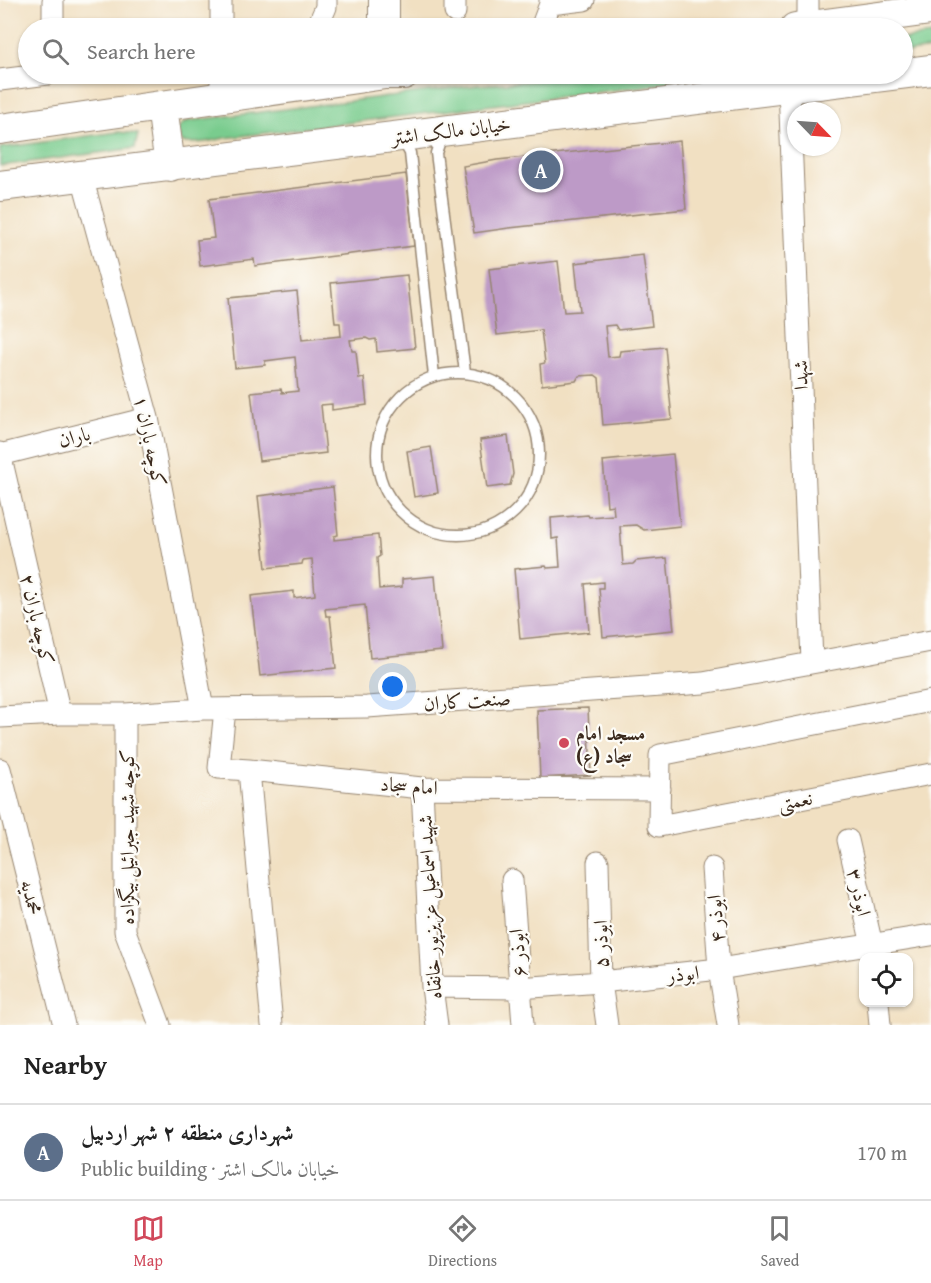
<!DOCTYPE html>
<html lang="en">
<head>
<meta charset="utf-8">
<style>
	:root { --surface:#fff; --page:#f6f6f6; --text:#222; --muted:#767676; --line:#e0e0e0; --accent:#d1495b }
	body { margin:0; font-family:"Gentium Book Plus",Amiri,serif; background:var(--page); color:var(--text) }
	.controls { position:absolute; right:18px; bottom:18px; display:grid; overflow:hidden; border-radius:12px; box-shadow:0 2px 4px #0004 }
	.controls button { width:54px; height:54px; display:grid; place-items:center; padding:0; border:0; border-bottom:2px solid var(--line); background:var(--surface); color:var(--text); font:30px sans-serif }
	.compass { position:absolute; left:787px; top:102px; width:54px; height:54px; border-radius:50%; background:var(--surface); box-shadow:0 2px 4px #0004; rotate:115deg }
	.you { position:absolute; left:393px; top:687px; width:21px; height:21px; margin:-15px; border:4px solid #fff; border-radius:50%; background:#1a73e8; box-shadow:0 0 0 9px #1a73e833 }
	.badge { display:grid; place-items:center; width:39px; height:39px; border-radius:50%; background:var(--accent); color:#fff; font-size:20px; font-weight:700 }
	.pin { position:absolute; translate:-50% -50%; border:3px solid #fff; box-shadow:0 2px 6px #0006 }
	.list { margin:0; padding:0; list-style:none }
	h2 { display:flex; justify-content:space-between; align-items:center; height:78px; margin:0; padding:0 24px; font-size:26px }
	h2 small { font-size:20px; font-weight:400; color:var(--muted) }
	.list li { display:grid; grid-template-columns:39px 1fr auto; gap:18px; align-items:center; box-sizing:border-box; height:96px; padding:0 24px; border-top:2px solid var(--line) }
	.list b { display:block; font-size:22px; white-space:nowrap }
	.list p { margin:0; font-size:20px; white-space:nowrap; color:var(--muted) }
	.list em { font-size:20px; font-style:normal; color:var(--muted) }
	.icon { flex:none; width:33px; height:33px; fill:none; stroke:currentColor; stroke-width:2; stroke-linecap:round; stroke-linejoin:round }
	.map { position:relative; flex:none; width:931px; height:1025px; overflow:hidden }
	.search { position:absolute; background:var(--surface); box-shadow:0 2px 4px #0004; left:18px; right:18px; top:18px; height:66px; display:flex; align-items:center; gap:15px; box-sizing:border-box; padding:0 21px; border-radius:33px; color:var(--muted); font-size:22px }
	.sheet { height:174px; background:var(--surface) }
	nav { display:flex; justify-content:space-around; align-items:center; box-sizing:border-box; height:84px; border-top:2px solid var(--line); background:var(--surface); font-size:16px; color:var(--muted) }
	nav a { display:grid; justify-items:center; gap:3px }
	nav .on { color:var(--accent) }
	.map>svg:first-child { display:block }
</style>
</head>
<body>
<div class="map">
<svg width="931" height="1025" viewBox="0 0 931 1025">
	<rect width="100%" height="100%" fill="#fdfcf7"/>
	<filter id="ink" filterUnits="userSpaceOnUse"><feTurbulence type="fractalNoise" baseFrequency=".0167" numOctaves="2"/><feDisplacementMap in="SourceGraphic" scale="12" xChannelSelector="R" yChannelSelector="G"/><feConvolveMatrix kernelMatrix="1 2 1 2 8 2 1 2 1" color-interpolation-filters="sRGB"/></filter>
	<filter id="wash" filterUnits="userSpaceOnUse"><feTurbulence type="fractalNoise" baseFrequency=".008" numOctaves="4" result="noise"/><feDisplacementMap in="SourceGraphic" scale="24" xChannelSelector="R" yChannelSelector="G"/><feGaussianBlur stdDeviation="1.35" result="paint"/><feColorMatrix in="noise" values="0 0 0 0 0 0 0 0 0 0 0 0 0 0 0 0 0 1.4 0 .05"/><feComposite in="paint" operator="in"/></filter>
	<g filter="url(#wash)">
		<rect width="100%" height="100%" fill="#f1e0c2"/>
		<path fill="#79cc8e" stroke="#5a7b56" stroke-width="1.5" d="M931 35V49L903 53V39Z
			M636 74H743L225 138C210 141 195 145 181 142L177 130 182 124 188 121 478 85Z
			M118 132 138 134 135 148 0 166V148Z"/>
		<g id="blocks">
			<path fill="#bd9ac7" d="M680 141 686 209 509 228 474 233 463 166 497 160Z
				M406 174 414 246 255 266 254 259 200 266 197 240 214 238 209 199Z
				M643 255 652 326 618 330 615 325 605 326 608 357 619 356 620 351 665 347 672 419 603 425 599 378 595 375 579 376 576 381 542 385 540 364 545 363 541 330 497 335 489 269 558 261 564 312 580 311 575 263Z
				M407 275 415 348 377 352 376 339 370 340 366 338 350 340 352 351H356L359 379 364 378 367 405 332 410V404L321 405 326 453 259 461 251 392 281 389 282 393 298 391 295 357 265 361V365L235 368 228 298 297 291 302 340 341 336 340 323H335L331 283Z
				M508 436 513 474 510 485 487 488 480 440Z
				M431 447 438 493 414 497 407 451Z
				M673 454 680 526 644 530 636 525 620 526 623 565 633 564 636 561 667 558 674 630 603 637 599 588H603V582L585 584 589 632 520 639 514 569 546 566 547 568 560 567 558 538 552 539 551 518 588 515 589 517 614 515 613 505 607 506 603 461Z
				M333 487 338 535 334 536V540L378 535 380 556 377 558 379 589 402 587V579L435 576 442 651 370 658 365 605 325 609 326 616H330L336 668 260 676 251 596 294 591V598L315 595 312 559 303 560 302 564 266 568 258 496Z
				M588 708 591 775 540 778 537 710Z"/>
		</g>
	</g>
	<g filter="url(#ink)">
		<use href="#blocks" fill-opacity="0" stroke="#968570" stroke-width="1.5"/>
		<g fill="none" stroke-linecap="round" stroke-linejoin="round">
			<g stroke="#968570" stroke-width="13">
				<path id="lane" d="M443 132 436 153 465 372
					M402 139 410 153 434 376
					M377 454a81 81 0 1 1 162 0a81 81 0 1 1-162 0Z"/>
			</g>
			<g stroke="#968570" stroke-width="23">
				<path id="street" d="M53 0V28
					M221 0V28
					M455 0V12
					M808 0V27
					M550 4 584 0
					M317 28 326 7V0
					M541 28 550 4V0
					M221 74V98
					M0 80 48 74
					M789 87 812 662
					M82 177 148 418 203 709
					M0 453 60 714
					M0 455 148 418
					M931 701 660 755 659 826 931 774
					M225 709 219 768 249 770 422 788 660 789
					M125 714V931L160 1025
					M0 717 60 714H125L203 709 367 707 703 683 931 641
					M0 769 64 1025
					M249 770 272 1025
					M422 788 432 987 437 1025
					M848 840 872 945 874 957
					M598 862 601 982 607 1025
					M712 868 719 969 728 1025
					M512 880 523 1025
					M432 987 519 988 601 982 719 969 931 935
					M878 1002 880 1025"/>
			</g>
			<g stroke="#968570" stroke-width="32">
				<path id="secondary" d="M384 0V28
					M795 28 931 10
					M162 106 170 166
					M0 129 385 74H404
					M0 186 931 70"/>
			</g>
			<use href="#lane" stroke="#fff" stroke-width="10"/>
			<use href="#street" stroke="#fff" stroke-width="21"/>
			<use href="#secondary" stroke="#fff" stroke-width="30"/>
		</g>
	</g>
	<circle fill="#d1495b" stroke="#fdfcf7" stroke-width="2" cx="564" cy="743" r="6"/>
	<g text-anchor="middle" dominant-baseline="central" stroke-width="4.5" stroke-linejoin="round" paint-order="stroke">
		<g font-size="20" fill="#3b2a1e" stroke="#fdfcf7">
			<text transform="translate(451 130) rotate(-7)">خیابان مالک اشتر</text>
			<text transform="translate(800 375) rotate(-92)">شهدا</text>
			<text transform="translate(74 436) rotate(-14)">باران</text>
			<text transform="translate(151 441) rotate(78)">کوچه باران ۱</text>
			<text transform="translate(38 619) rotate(77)">کوچه باران ۲</text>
			<text transform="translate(467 700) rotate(-4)">صنعت کاران</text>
			<text transform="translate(409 785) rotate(4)">امام سجاد</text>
			<text transform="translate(795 800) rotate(-11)">نعمتی</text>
			<text transform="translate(126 837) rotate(-90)">کوچه شهید جبرائیل بیگزاده</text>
			<text transform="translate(860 892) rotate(77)">ابوذر ۳</text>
			<text transform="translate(32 897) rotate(76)">محمدیه</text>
			<text transform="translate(429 907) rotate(-93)">شهید اسماعیل عزیزپور خانقاه</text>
			<text transform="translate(715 919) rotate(-94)">ابوذر ۴</text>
			<text transform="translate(600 944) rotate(-91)">ابوذر ۵</text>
			<text transform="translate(517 953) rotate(-94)">ابوذر ۶</text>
			<text transform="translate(683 973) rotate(-6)">ابوذر</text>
		</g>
		<g font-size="20" font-weight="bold" fill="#3b2a1e" stroke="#fdfcf7" text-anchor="start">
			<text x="576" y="732">مسجد امام<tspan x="576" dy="23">سجاد (ع)</tspan></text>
		</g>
	</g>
</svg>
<div class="controls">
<button><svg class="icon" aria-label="locate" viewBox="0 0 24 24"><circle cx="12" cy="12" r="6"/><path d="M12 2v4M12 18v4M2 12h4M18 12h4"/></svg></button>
</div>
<svg class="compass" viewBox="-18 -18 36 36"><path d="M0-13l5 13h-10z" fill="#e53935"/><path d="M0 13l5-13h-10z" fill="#767676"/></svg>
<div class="you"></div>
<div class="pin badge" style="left:541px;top:170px;background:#5c6f8a">A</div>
<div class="search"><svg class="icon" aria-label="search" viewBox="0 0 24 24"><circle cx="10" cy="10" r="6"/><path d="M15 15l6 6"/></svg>Search here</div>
</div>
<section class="sheet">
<h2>Nearby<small></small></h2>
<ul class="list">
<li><span class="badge" style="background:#5c6f8a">A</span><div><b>شهرداری منطقه ۲ شهر اردبیل</b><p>Public building · خیابان مالک اشتر</p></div><em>170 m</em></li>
</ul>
</section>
<nav>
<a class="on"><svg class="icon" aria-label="map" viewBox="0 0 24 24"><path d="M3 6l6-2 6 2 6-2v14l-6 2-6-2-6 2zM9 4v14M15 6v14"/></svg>Map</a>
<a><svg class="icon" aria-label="directions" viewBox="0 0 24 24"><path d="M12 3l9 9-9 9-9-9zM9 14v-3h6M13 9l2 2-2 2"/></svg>Directions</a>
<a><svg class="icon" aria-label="saved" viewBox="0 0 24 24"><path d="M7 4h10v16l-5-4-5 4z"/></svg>Saved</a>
</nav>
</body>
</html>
